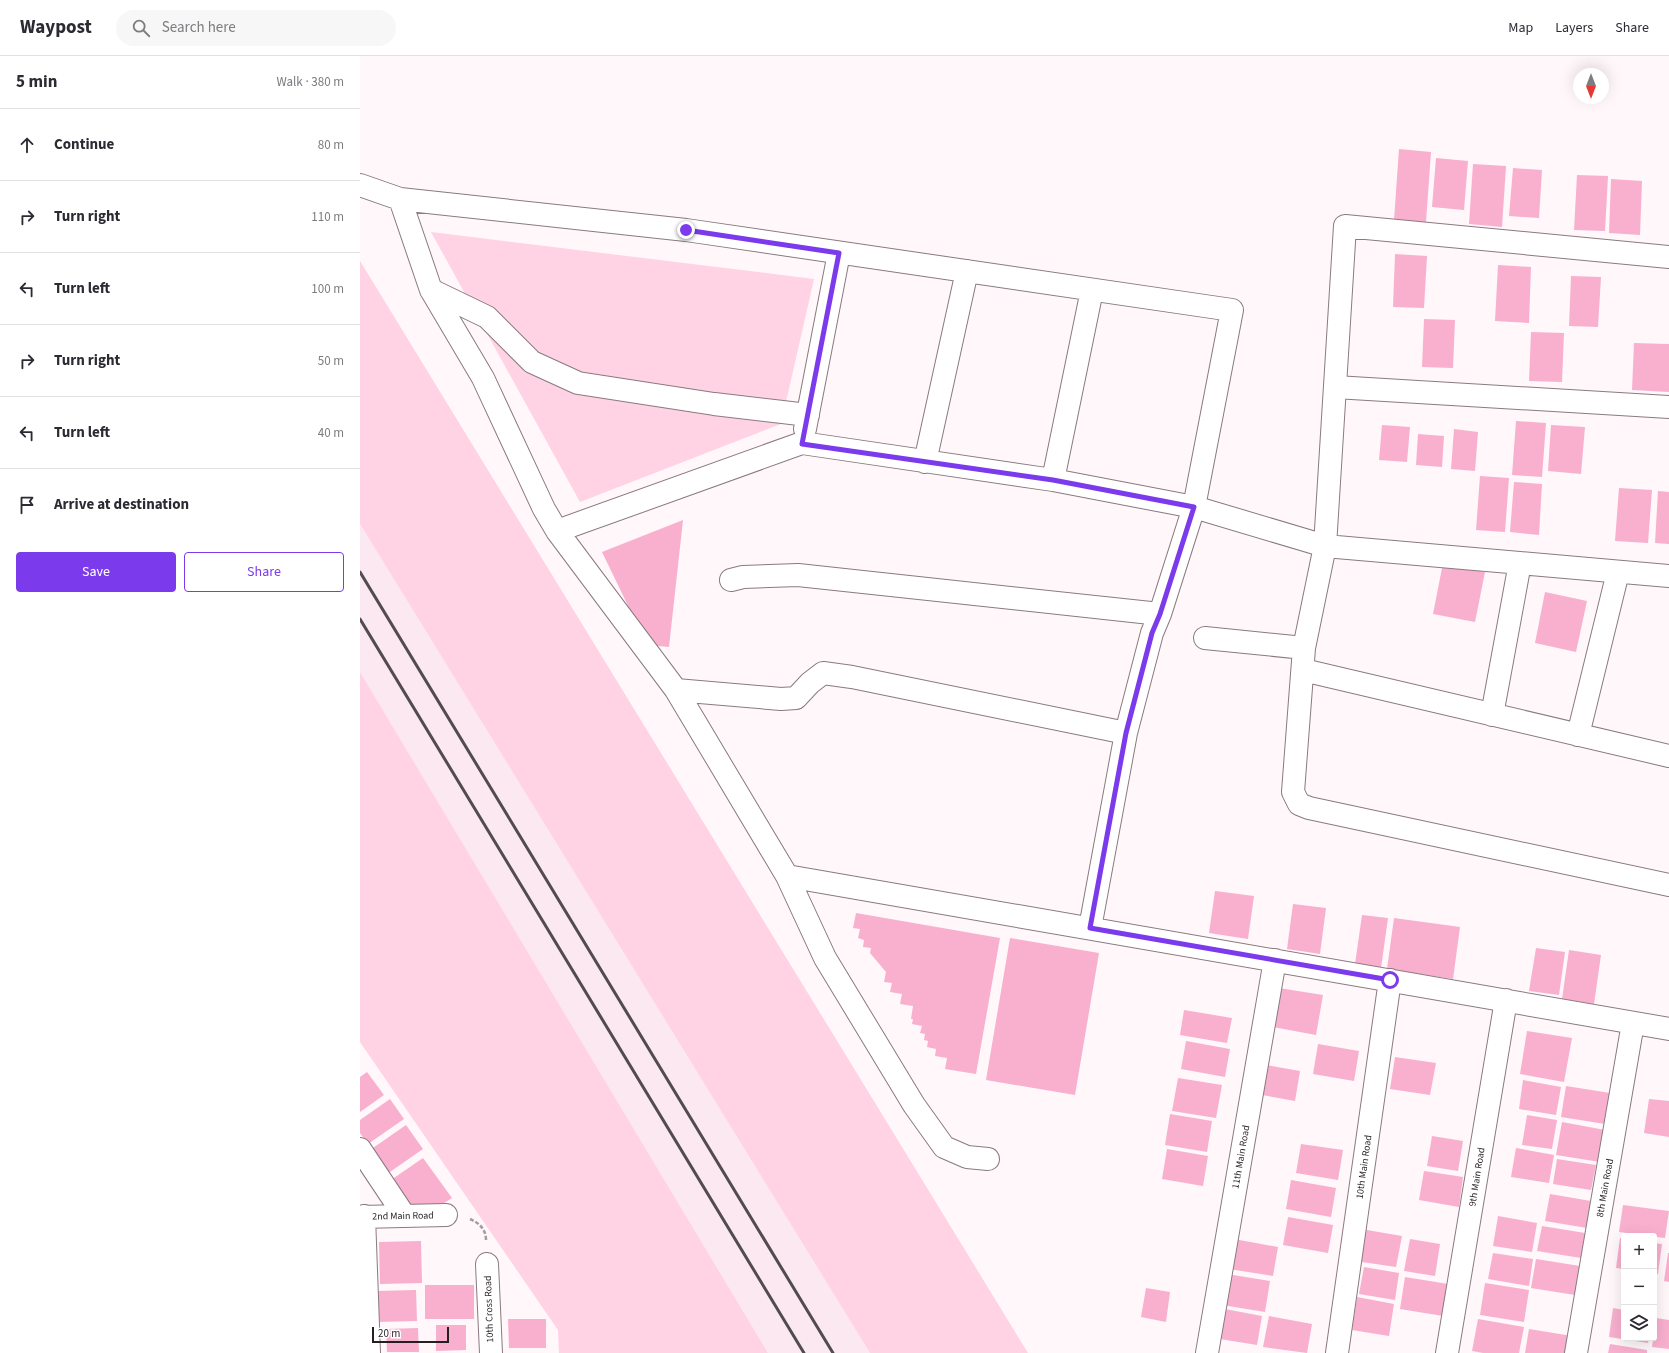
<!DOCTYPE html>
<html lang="en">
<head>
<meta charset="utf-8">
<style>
	:root { --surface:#fff; --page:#f7f7f7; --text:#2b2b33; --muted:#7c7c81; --line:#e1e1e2; --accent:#7c3aed }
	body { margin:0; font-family:"Source Sans 3",sans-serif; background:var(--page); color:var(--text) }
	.controls { position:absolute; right:12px; bottom:12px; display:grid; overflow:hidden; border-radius:4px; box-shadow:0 4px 16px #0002 }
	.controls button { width:36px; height:36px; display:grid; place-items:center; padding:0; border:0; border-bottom:1px solid var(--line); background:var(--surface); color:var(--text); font:20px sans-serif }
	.compass { position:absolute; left:1213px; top:12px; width:36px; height:36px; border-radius:50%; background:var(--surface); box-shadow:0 4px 16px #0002; rotate:180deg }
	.scale { position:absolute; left:12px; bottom:10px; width:77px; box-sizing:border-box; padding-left:4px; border:2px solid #261f22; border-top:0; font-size:11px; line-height:14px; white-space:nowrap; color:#261f22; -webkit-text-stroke:3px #fff; paint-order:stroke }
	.stop { position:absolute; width:12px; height:12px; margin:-9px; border:3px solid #7c3aed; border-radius:50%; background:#fff }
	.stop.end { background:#7c3aed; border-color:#fff; box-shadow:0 1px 4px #0008 }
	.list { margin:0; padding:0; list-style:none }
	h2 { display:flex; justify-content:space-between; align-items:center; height:52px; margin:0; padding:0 16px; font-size:17px }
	h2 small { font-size:13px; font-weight:400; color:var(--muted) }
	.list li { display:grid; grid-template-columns:26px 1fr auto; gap:12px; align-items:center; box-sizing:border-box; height:72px; padding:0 16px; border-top:1px solid var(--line) }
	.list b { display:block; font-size:15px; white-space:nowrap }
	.list em { font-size:13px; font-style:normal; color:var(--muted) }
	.actions { display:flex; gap:8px; padding:12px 16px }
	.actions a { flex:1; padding:9px 0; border:1px solid var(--accent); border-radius:4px; text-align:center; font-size:14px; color:var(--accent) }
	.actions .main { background:var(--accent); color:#fff }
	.icon { flex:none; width:22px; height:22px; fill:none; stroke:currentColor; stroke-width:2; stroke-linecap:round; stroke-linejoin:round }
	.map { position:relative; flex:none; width:1309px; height:1297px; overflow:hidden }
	header { display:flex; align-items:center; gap:24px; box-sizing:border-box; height:56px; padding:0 20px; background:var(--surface); border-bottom:1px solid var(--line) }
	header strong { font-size:19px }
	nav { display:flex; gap:22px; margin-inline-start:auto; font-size:14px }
	.search { width:280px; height:36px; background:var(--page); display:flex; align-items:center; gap:10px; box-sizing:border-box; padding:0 14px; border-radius:22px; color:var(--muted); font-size:15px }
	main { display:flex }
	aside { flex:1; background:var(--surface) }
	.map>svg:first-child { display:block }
</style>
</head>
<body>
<header>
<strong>Waypost</strong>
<div class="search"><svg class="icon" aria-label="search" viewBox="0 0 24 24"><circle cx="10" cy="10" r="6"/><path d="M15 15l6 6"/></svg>Search here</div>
<nav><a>Map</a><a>Layers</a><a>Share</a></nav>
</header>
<main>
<aside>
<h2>5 min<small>Walk · 380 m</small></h2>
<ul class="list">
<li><svg class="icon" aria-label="ahead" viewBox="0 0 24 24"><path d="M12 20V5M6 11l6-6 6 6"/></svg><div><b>Continue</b></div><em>80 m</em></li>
<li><svg class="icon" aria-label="right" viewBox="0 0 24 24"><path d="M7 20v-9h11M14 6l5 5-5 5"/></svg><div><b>Turn right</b></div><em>110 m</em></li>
<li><svg class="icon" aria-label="left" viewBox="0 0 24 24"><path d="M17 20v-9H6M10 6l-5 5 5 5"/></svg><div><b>Turn left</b></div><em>100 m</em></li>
<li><svg class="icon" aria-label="right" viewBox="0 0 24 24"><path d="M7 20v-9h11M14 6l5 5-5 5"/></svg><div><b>Turn right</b></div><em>50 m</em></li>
<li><svg class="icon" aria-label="left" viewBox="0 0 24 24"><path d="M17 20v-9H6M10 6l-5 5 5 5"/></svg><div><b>Turn left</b></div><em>40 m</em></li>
<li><svg class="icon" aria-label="arrive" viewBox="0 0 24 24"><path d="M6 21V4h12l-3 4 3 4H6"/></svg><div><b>Arrive at destination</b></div></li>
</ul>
<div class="actions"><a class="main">Save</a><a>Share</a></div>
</aside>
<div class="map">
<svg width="1309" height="1297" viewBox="0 0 1309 1297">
	<rect width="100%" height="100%" fill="#fff7fa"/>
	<path fill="#fce8f0" d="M0 468 510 1297H408L0 616Z"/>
	<path fill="#ffd2e4" d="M71 176 454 223 421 368 220 446Z
		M0 205 668 1297H510L0 468Z
		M0 616 408 1297H199L198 1274 0 986Z"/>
	<path fill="#f8b0ce" d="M1039 93 1071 96 1066 166 1034 164Z
		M1076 102 1108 105 1104 154 1072 151Z
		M1113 108 1146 110 1142 171 1109 168Z
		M1153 112 1182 114 1179 162 1149 160Z
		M1217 119 1248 120 1245 175 1214 174Z
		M1251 123 1282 125 1280 179 1249 177Z
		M1035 198 1067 200 1064 252 1033 251Z
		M1138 209 1171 211 1169 267 1135 265Z
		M1211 220 1241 221 1238 271 1209 270Z
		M1064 263 1095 264 1093 312 1062 311Z
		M1171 276 1204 277 1202 326 1169 325Z
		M1274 287 1309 288V336L1272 334Z
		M1156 365 1186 367 1182 421 1152 419Z
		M1022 369 1050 371 1047 406 1019 404Z
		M1191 369 1225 371 1221 418 1188 415Z
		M1094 373 1118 376 1115 415 1091 413Z
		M1058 378 1084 380 1082 411 1056 409Z
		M1120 420 1149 422 1145 476 1116 474Z
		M1154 426 1182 428 1179 479 1150 476Z
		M1259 432 1292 434 1288 487 1255 485Z
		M1298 435 1309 436V488L1295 487Z
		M323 464 309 591 287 589 242 496Z
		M1083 507 1125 516 1115 566 1073 558Z
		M1185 536 1227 545 1216 596 1175 587Z
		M855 835 894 840 888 883 849 877Z
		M933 848 966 852 960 898 927 893Z
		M496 857 640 882 616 1018 585 1013 587 1002 575 1000 576 993 567 991 568 985 564 984 565 978 560 977 562 970 552 968 553 963H551L553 950 540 948 542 938 530 936 532 927 524 926 526 916 510 897 511 892 503 891 504 884 498 882 500 873 493 872Z
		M1002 859 1028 862 1021 912 995 908Z
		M1034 862 1100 871 1093 923 1027 913Z
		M650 882 739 897 715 1039 626 1024Z
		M1176 892 1205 896 1199 939 1169 935Z
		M1209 894 1241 899 1234 948 1202 943Z
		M919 932 963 939 956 979 913 971Z
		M824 954 872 962 867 987 820 979Z
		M1167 975 1212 982 1204 1026 1160 1018Z
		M826 985 870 993 865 1021 821 1013Z
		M958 988 999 995 994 1025 953 1018Z
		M1035 1001 1076 1007 1070 1039 1030 1033Z
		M906 1009 940 1015 935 1045 902 1039Z
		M7 1016 24 1039 0 1056V1021Z
		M818 1022 862 1029 856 1062 812 1055Z
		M1163 1024 1201 1031 1196 1059 1159 1053Z
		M1206 1030 1250 1037 1245 1068 1201 1061Z
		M30 1043 44 1063 8 1088 0 1077V1064Z
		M1289 1043 1309 1045V1081L1284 1077Z
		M810 1058 852 1065 847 1096 805 1089Z
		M1167 1059 1197 1064 1192 1093 1162 1089Z
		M1202 1066 1245 1074 1240 1106 1196 1099Z
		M46 1069 63 1093 27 1118 10 1094Z
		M1072 1080 1103 1085 1098 1115 1067 1110Z
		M941 1088 983 1094 978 1124 936 1117Z
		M1156 1092 1194 1099 1189 1127 1151 1121Z
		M807 1093 848 1100 843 1130 802 1123Z
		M63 1102 92 1142 78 1151H49L31 1124Z
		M1197 1103 1236 1109 1231 1134 1193 1128Z
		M1064 1115 1103 1121 1099 1151 1059 1144Z
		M931 1124 976 1132 971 1161 926 1153Z
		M1190 1138 1231 1145 1227 1172 1185 1165Z
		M1263 1149 1309 1155 1305 1182 1259 1176Z
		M1138 1160 1177 1167 1172 1196 1133 1190Z
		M928 1161 973 1169 968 1197 923 1189Z
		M1182 1170 1225 1177 1221 1202 1177 1195Z
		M1001 1173 1042 1180 1036 1211 995 1205Z
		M1260 1182 1264 1183V1213L1256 1212Z
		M874 1183 918 1191 913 1220 869 1213Z
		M1050 1183 1080 1188 1075 1220 1044 1215Z
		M61 1185 62 1227 20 1228 19 1186Z
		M1294 1187 1302 1188 1298 1218H1294Z
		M1133 1197 1173 1203 1169 1230 1128 1223Z
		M1308 1197H1309V1226L1304 1225Z
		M1176 1203 1220 1210 1215 1239 1171 1232Z
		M1004 1211 1039 1217 1035 1244 999 1238Z
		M867 1218 910 1225 905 1256 862 1249Z
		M1045 1221 1088 1228 1083 1260 1040 1253Z
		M1125 1227 1169 1234 1164 1266 1120 1259Z
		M65 1229H114V1263H65Z
		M786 1232 810 1236 806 1266 781 1261Z
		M56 1234 57 1265 17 1266 16 1235Z
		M997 1241 1034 1248 1029 1280 992 1274Z
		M1253 1252 1264 1254V1282H1289L1288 1287 1249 1281Z
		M865 1253 902 1260 897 1289 860 1283Z
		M909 1260 952 1268 947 1297 903 1291Z
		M1296 1262 1309 1264V1293L1292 1291Z
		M148 1263H186V1292H149Z
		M1118 1263 1164 1271 1159 1297H1123L1112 1295Z
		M76 1269H106V1294L76 1295Z
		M58 1272 59 1296H27L26 1273Z
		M1169 1273 1212 1280 1209 1297H1165Z
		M1250 1288 1287 1294V1297H1248Z"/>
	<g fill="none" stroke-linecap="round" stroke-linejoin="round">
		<g stroke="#8a7a80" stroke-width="24">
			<path id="minor" d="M0 129 40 143 326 174 872 254 834 451 800 558 792 577 766 677 730 872
				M40 143 71 234 123 322 184 453 197 475 316 634 427 820 465 902 554 1049 584 1091 607 1101 628 1103
				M1309 201 985 170 965 490 944 592 933 736 939 748 949 752 1309 829
				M71 234 127 261 172 306 218 327 354 348 448 359
				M975 331 1309 351
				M445 373 479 197
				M565 406 607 215
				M693 424 732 234
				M197 475 442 387 693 424 834 451 965 490 1309 520
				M371 524 383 521 438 519 800 558
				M845 582 944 592
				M943 614 1309 700
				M316 634 421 643 436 642 450 627 463 617 492 621 766 677
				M1132 659 1160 507
				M1218 679 1258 516
				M427 820 1309 973
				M0 1093 44 1159
				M4 1160 9 1297
				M0 1161 86 1159
				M127 1208 131 1297
				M847 1297 915 904
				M977 1297 1030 924
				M1087 1297 1146 944
				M1216 1297 1273 967"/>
		</g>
		<path stroke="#a49c9f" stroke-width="2.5" stroke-dasharray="4 2" stroke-linecap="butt" d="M110 1163C119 1167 126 1173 126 1184"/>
		<use href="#minor" stroke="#fff" stroke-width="22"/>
		<path stroke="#534c4f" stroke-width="3" d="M0 516 473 1297
			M0 563 444 1297"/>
	</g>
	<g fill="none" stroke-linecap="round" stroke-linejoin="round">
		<path stroke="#7c3aed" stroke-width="5" d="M326 174 479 197 442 388 693 424 834 451 800 558 792 577 766 677 730 872 1030 924"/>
	</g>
	<g text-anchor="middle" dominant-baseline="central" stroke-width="3" stroke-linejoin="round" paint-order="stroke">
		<g font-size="10" fill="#261f22" stroke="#fff">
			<text transform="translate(881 1101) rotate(-80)">11th Main Road</text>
			<text transform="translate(1004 1111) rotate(-82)">10th Main Road</text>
			<text transform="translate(1117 1121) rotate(-81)">9th Main Road</text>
			<text transform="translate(1245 1132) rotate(-80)">8th Main Road</text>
			<text transform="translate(43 1160) rotate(-1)">2nd Main Road</text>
			<text transform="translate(129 1253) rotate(-92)">10th Cross Road</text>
		</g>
	</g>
</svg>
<div class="controls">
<button>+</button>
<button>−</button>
<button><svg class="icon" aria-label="layers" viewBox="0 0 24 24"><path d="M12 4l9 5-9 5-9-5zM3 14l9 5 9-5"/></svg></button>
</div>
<svg class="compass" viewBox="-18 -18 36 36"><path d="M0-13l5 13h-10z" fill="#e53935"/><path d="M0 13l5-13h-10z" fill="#7c7c81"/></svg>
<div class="scale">20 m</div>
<div class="stop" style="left:1030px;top:924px"></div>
<div class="stop end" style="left:326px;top:174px"></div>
</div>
</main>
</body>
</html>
